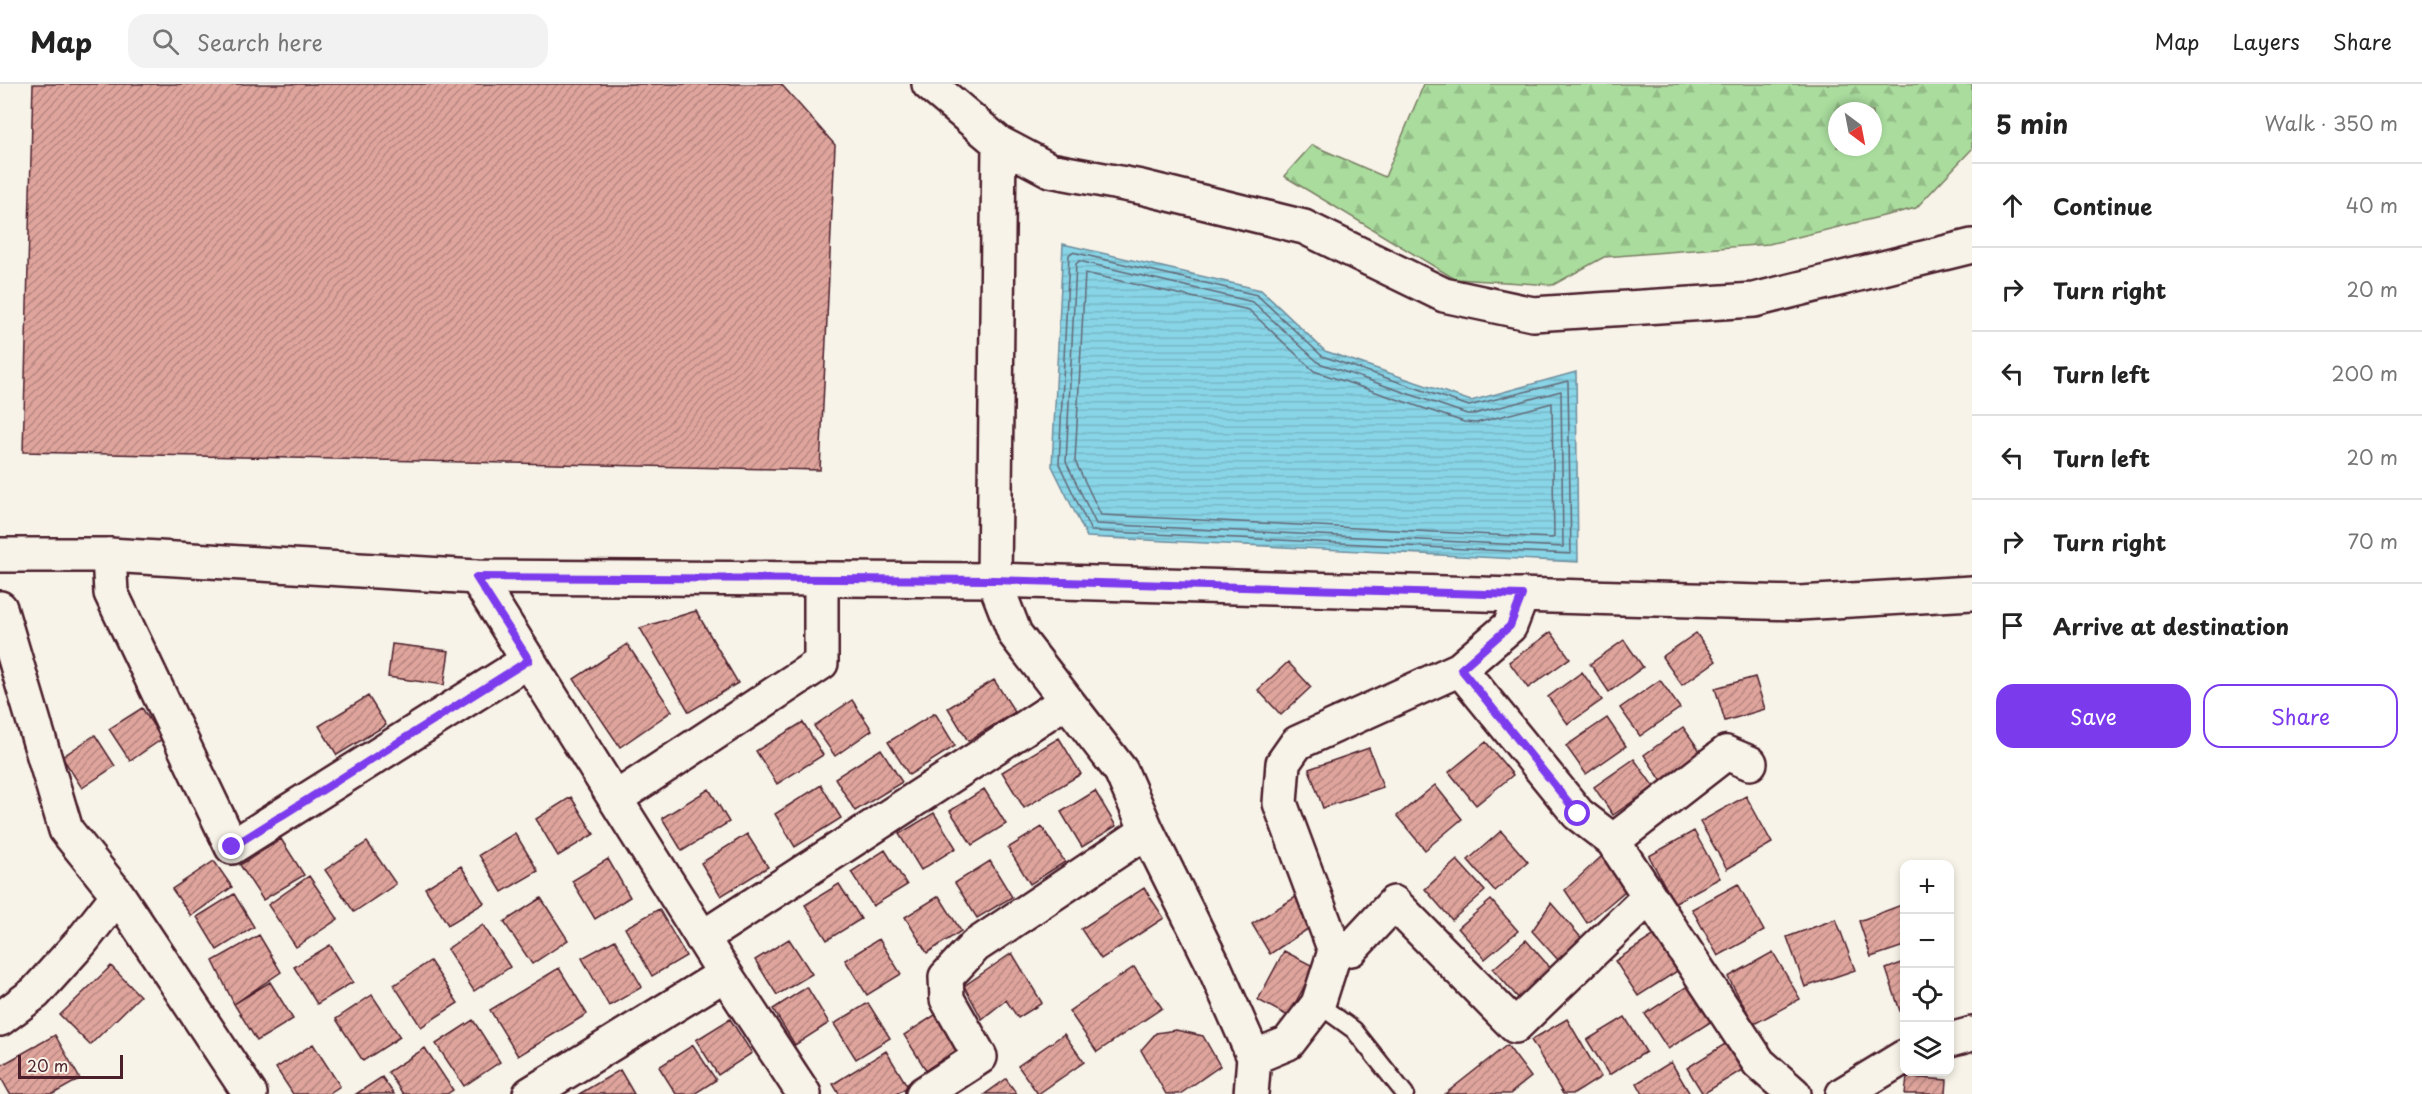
<!DOCTYPE html>
<html lang="en">
<head>
<meta charset="utf-8">
<style>
	:root { --surface:#fff; --page:#f2f2f2; --text:#222; --muted:#767676; --line:#e0e0e0; --accent:#7c3aed }
	body { margin:0; font-family:"Playpen Sans",sans-serif; background:var(--page); color:var(--text) }
	.controls { position:absolute; right:18px; bottom:18px; display:grid; overflow:hidden; border-radius:12px; box-shadow:0 3px 9px #0003 }
	.controls button { width:54px; height:54px; display:grid; place-items:center; padding:0; border:0; border-bottom:2px solid var(--line); background:var(--surface); color:var(--text); font:30px sans-serif }
	.compass { position:absolute; left:1828px; top:18px; width:54px; height:54px; border-radius:50%; background:var(--surface); box-shadow:0 3px 9px #0003; rotate:148deg }
	.scale { position:absolute; left:18px; bottom:15px; width:105px; box-sizing:border-box; padding-left:6px; border:3px solid #4a1f2b; border-top:0; font-size:16px; line-height:21px; white-space:nowrap; color:#4a1f2b; -webkit-text-stroke:4px #f7f3e8; paint-order:stroke }
	.stop { position:absolute; width:18px; height:18px; margin:-14px; border:4px solid #7c3aed; border-radius:50%; background:#fff }
	.stop.end { background:#7c3aed; border-color:#fff; box-shadow:0 2px 6px #0008 }
	.list { margin:0; padding:0; list-style:none }
	h2 { display:flex; justify-content:space-between; align-items:center; height:78px; margin:0; padding:0 24px; font-size:26px }
	h2 small { font-size:20px; font-weight:400; color:var(--muted) }
	.list li { display:grid; grid-template-columns:39px 1fr auto; gap:18px; align-items:center; box-sizing:border-box; height:84px; padding:0 24px; border-top:2px solid var(--line) }
	.list b { display:block; font-size:22px; white-space:nowrap }
	.list em { font-size:20px; font-style:normal; color:var(--muted) }
	.actions { display:flex; gap:12px; padding:18px 24px }
	.actions a { flex:1; padding:14px 0; border:2px solid var(--accent); border-radius:18px; text-align:center; font-size:21px; color:var(--accent) }
	.actions .main { background:var(--accent); color:#fff }
	.icon { flex:none; width:33px; height:33px; fill:none; stroke:currentColor; stroke-width:2; stroke-linecap:round; stroke-linejoin:round }
	.map { position:relative; flex:none; width:1972px; height:1010px; overflow:hidden }
	header { display:flex; align-items:center; gap:36px; box-sizing:border-box; height:84px; padding:0 30px; background:var(--surface); border-bottom:2px solid var(--line) }
	header strong { font-size:28px }
	nav { display:flex; gap:33px; margin-inline-start:auto; font-size:21px }
	.search { width:420px; height:54px; background:var(--page); display:flex; align-items:center; gap:15px; box-sizing:border-box; padding:0 21px; border-radius:18px; color:var(--muted); font-size:22px }
	main { display:flex }
	aside { flex:1; background:var(--surface) }
	.map>svg:first-child { display:block }
</style>
</head>
<body>
<header>
<strong>Map</strong>
<div class="search"><svg class="icon" aria-label="search" viewBox="0 0 24 24"><circle cx="10" cy="10" r="6"/><path d="M15 15l6 6"/></svg>Search here</div>
<nav><a>Map</a><a>Layers</a><a>Share</a></nav>
</header>
<main>
<div class="map">
<svg width="1972" height="1010" viewBox="0 0 1972 1010">
	<defs>
		<pattern id="forest-firs" width="22" height="20" patternUnits="userSpaceOnUse" patternTransform="scale(1.5)"><rect width="22" height="20" fill="#a9dc9d"/><path d="M5 1l3.5 6h-7zM16 11l3.5 6h-7z" fill="#93bc87"/></pattern>
		<pattern id="water-rules" width="6" height="5" patternUnits="userSpaceOnUse" patternTransform="scale(1.5)"><rect width="6" height="5" fill="#88d5e7"/><path d="M0 2.5h6" fill="none" stroke="#77b6c6"/></pattern>
		<pattern id="building-hatch" width="6" height="6" patternUnits="userSpaceOnUse" patternTransform="scale(1.5)"><rect width="6" height="6" fill="#dfa59d"/><path d="M-1 1l2-2M0 6l6-6M5 7l2-2" fill="none" stroke="#b78680"/></pattern>
	</defs>
	<rect width="100%" height="100%" fill="#f7f3e8"/>
	<filter id="ink" filterUnits="userSpaceOnUse"><feTurbulence type="fractalNoise" baseFrequency=".0167" numOctaves="2"/><feDisplacementMap in="SourceGraphic" scale="12" xChannelSelector="R" yChannelSelector="G"/><feConvolveMatrix kernelMatrix="1 2 1 2 8 2 1 2 1" color-interpolation-filters="sRGB"/></filter>
	<g filter="url(#ink)">
		<path fill="url(#forest-firs)" stroke="#7a7e64" stroke-width="1.5" fill-rule="evenodd" d="M1424 0H1972V65L1916 124 1769 160 1604 173 1553 201 1455 195 1284 92 1312 61 1385 93ZM1837 27H1873V63H1837Z"/>
		<path fill="url(#water-rules)" stroke="#6f8c9c" stroke-width="1.5" d="M1063 160 1261 206 1325 267 1471 317 1576 288 1578 478 1087 453 1052 382Z"/>
		<g fill="none" stroke-linecap="round" stroke-linejoin="round">
			<path stroke="#636876" stroke-width="1.5" d="M1072 168 1257 211 1322 272 1469 322 1568 297 1571 470 1091 447 1059 380 1069 171Z
				M1079 177 1253 218 1319 279 1467 330H1474L1561 307 1563 463 1096 440 1066 378 1076 180Z
				M1085 189 1249 226 1314 287 1464 338 1476 339 1552 319 1554 453 1552 454 1101 431 1075 377Z"/>
		</g>
		<path fill="url(#building-hatch)" stroke="#4a1f2b" stroke-width="1.5" d="M33 0H781L835 61 820 386 23 368Z
			M696 527 738 599 689 628 640 544Z
			M1551 548 1570 574 1528 604 1509 578Z
			M1696 549 1716 577 1682 601 1662 573Z
			M1624 556 1643 583 1609 608 1590 580Z
			M392 560 449 567 444 601 388 593Z
			M627 560 672 627 620 663 574 595Z
			M1288 578 1311 603 1281 631 1258 606Z
			M1582 588 1602 616 1568 640 1548 613Z
			M1755 593 1765 625 1725 637 1715 604Z
			M994 596 1015 628 968 657 948 624Z
			M1660 596 1680 624 1640 652 1620 624Z
			M368 612 386 641 337 671 319 642Z
			M852 616 872 646 835 672 814 642Z
			M142 624 162 655 130 677 109 645Z
			M935 629 955 662 909 691 888 658Z
			M1607 634 1626 662 1586 690 1566 662Z
			M803 638 823 671 777 700 756 667Z
			M1683 643 1703 671 1663 699 1644 671Z
			M95 651 115 682 82 704 62 673Z
			M1059 654 1081 690 1024 724 1002 688Z
			M1486 658 1513 691 1476 721 1449 688Z
			M1369 664 1383 703 1323 724 1309 685Z
			M881 665 902 698 855 727 835 694Z
			M1634 675 1654 703 1613 731 1594 703Z
			M821 701 841 734 795 763 775 730Z
			M1435 701 1462 735 1425 766 1397 732Z
			M709 705 729 738 682 767 662 734Z
			M984 705 1006 740 972 761 950 727Z
			M1095 707 1116 742 1082 763 1061 728Z
			M1746 712 1772 759 1727 785 1700 738Z
			M571 713 594 750 558 772 536 735Z
			M934 729 956 764 921 786 899 750Z
			M1042 743 1065 778 1030 800 1008 764Z
			M1501 747 1528 778 1495 807 1468 776Z
			M1694 747 1720 794 1674 819 1649 772Z
			M515 749 538 787 502 808 479 771Z
			M747 750 768 783 721 812 701 779Z
			M281 755 304 791 263 816 240 781Z
			M367 758 396 800 354 828 325 786Z
			M885 766 907 801 873 822 851 788Z
			M1602 772 1630 803 1587 839 1565 806Z
			M608 775 630 813 595 835 572 797Z
			M1457 776 1485 807 1452 836 1425 805Z
			M214 777 232 803 191 832 172 805Z
			M990 777 1012 813 977 834 955 799Z
			M461 782 484 819 448 841 425 804Z
			M309 792 338 835 296 863 268 821Z
			M839 800 861 835 827 856 805 821Z
			M1738 800 1764 847 1718 872 1692 825Z
			M1144 804 1164 834 1101 875 1081 845Z
			M234 810 254 843 217 866 197 833Z
			M1299 811 1317 839 1270 870 1252 840Z
			M939 812 961 847 927 869 905 833Z
			M541 814 568 856 532 880 504 838Z
			M1491 816 1518 847 1485 875 1458 844Z
			M1551 819 1584 857 1559 877 1532 847Z
			M1904 820V862L1871 873 1859 837Z
			M659 825 686 872 652 892 625 844Z
			M1836 835 1855 886 1805 903 1787 853Z
			M483 841 510 883 474 907 447 865Z
			M1659 848 1682 884 1638 912 1615 877Z
			M259 851 281 888 234 920 213 877Z
			M789 855 812 890 777 911 755 876Z
			M879 855 901 890 867 911 845 876Z
			M615 856 642 903 609 922 582 874Z
			M1526 856 1553 887 1520 916 1493 885Z
			M330 861 353 898 317 920 294 883Z
			M1284 867 1315 883 1288 932 1258 916Z
			M1773 868 1800 915 1754 940 1728 893Z
			M1012 869 1042 919 1018 934 1006 916 982 935 964 902Z
			M430 877 458 919 421 943 394 901Z
			M1904 878V935L1903 936 1886 885Z
			M111 882 140 912 90 961 60 931Z
			M1134 883 1162 924 1097 968 1069 927Z
			M559 884 587 930 518 972 490 926Z
			M270 898 293 935 257 957 234 920Z
			M1689 901 1712 937 1668 965 1645 930Z
			M807 903 829 939 795 961 773 925Z
			M372 911 400 953 363 977 336 935Z
			M868 919 890 954 856 975 834 940Z
			M938 929 960 964 926 986 904 951Z
			M1625 933 1646 968 1609 991 1587 956Z
			M730 935 752 969 718 991 696 956Z
			M1567 935 1601 993 1574 1010H1563L1531 956Z
			M473 936 500 978 464 1002 436 960Z
			M1176 946 1203 952 1220 982 1180 1010H1166L1141 966 1156 949Z
			M1064 950 1084 978 1038 1010 1018 982Z
			M55 951 80 995 53 1010H10L0 992V982Z
			M1733 955 1750 981 1703 1010 1687 984Z
			M313 960 340 1002 328 1010H293L276 984Z
			M693 961 716 996 694 1010H676L659 983Z
			M1507 961 1531 993 1510 1010H1445Z
			M425 964 453 1006 447 1010H403L388 988Z
			M886 967 908 1003 896 1010H839L833 1000Z
			M1671 978 1690 1010H1643L1637 999Z
			M620 986 634 1010H579Z
			M382 993 394 1010H356Z
			M1907 993 1947 996 1946 1010H1905Z
			M1006 995 1017 1010H985Z"/>
		<g fill="none" stroke-linecap="round" stroke-linejoin="round">
			<g stroke="#4a1f2b" stroke-width="21">
				<path id="lane" d="M1318 920 1354 946 1405 1010"/>
			</g>
			<g stroke="#4a1f2b" stroke-width="38">
				<path id="street" d="M929 0 999 59 1050 86 1141 103 1304 143 1444 211 1533 230 1754 216 1972 162
					M999 59 994 496 1015 550 1121 687 1147 747 1213 880 1254 973 1251 1010
					M109 471 111 509 232 763 529 576
					M476 493 725 890 804 1010
					M0 524 66 746 118 811 250 1010
					M1460 585 1578 730 1613 757 1759 979 1794 1010
					M615 715 821 579V495
					M1613 757 1726 669 1750 679
					M702 854 1066 617
					M1335 867 1351 865 1394 819 1515 942 1649 813
					M0 935 35 909 81 858 118 811
					M1950 956 1972 950
					M1254 973 1288 959 1318 920 1335 867 1280 719 1283 679 1297 659 1460 585 1510 542 1522 511
					M530 1010 725 890
					M923 1010 980 973 947 915 946 893 975 862 1147 747
					M1843 1010 1904 973"/>
			</g>
			<g stroke="#4a1f2b" stroke-width="38">
				<path id="secondary" d="M0 471H109L476 493 994 496 1799 519 1972 509"/>
			</g>
			<use href="#lane" stroke="#f7f3e8" stroke-width="16"/>
			<use href="#street" stroke="#f7f3e8" stroke-width="33"/>
			<use href="#secondary" stroke="#f7f3e8" stroke-width="33"/>
		</g>
	</g>
	<g fill="none" stroke-linecap="round" stroke-linejoin="round" filter="url(#ink)">
		<path stroke="#7c3aed" stroke-width="8" d="M232 763 529 576 476 493 994 496 1522 511 1510 542 1461 585 1578 730"/>
	</g>
</svg>
<div class="controls">
<button>+</button>
<button>−</button>
<button><svg class="icon" aria-label="locate" viewBox="0 0 24 24"><circle cx="12" cy="12" r="6"/><path d="M12 2v4M12 18v4M2 12h4M18 12h4"/></svg></button>
<button><svg class="icon" aria-label="layers" viewBox="0 0 24 24"><path d="M12 4l9 5-9 5-9-5zM3 14l9 5 9-5"/></svg></button>
</div>
<svg class="compass" viewBox="-18 -18 36 36"><path d="M0-13l5 13h-10z" fill="#e53935"/><path d="M0 13l5-13h-10z" fill="#767676"/></svg>
<div class="scale">20 m</div>
<div class="stop" style="left:1578px;top:730px"></div>
<div class="stop end" style="left:232px;top:763px"></div>
</div>
<aside>
<h2>5 min<small>Walk · 350 m</small></h2>
<ul class="list">
<li><svg class="icon" aria-label="ahead" viewBox="0 0 24 24"><path d="M12 20V5M6 11l6-6 6 6"/></svg><div><b>Continue</b></div><em>40 m</em></li>
<li><svg class="icon" aria-label="right" viewBox="0 0 24 24"><path d="M7 20v-9h11M14 6l5 5-5 5"/></svg><div><b>Turn right</b></div><em>20 m</em></li>
<li><svg class="icon" aria-label="left" viewBox="0 0 24 24"><path d="M17 20v-9H6M10 6l-5 5 5 5"/></svg><div><b>Turn left</b></div><em>200 m</em></li>
<li><svg class="icon" aria-label="left" viewBox="0 0 24 24"><path d="M17 20v-9H6M10 6l-5 5 5 5"/></svg><div><b>Turn left</b></div><em>20 m</em></li>
<li><svg class="icon" aria-label="right" viewBox="0 0 24 24"><path d="M7 20v-9h11M14 6l5 5-5 5"/></svg><div><b>Turn right</b></div><em>70 m</em></li>
<li><svg class="icon" aria-label="arrive" viewBox="0 0 24 24"><path d="M6 21V4h12l-3 4 3 4H6"/></svg><div><b>Arrive at destination</b></div></li>
</ul>
<div class="actions"><a class="main">Save</a><a>Share</a></div>
</aside>
</main>
</body>
</html>
